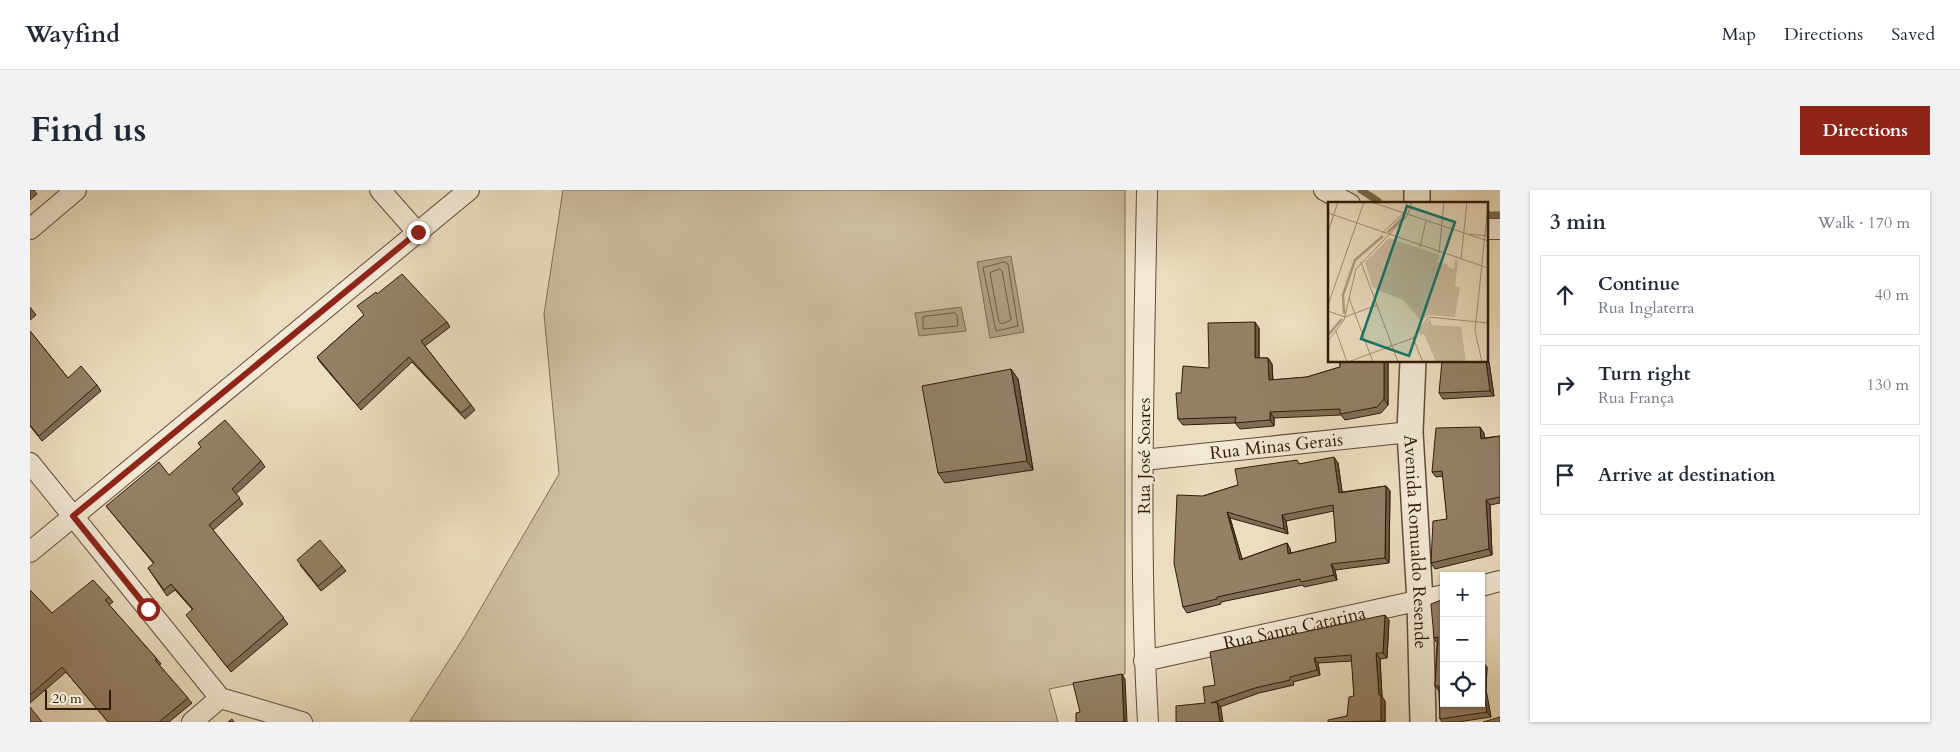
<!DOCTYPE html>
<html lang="en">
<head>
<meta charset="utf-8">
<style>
	:root { --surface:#fff; --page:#f2f2f3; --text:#1f2937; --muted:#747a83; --line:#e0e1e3; --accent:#8f2418 }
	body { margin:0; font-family:Cardo,serif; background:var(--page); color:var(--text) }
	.controls { position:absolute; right:15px; bottom:15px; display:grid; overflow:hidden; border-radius:0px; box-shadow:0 1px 4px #0004 }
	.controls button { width:45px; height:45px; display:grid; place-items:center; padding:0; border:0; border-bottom:1px solid var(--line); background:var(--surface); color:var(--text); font:25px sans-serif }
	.scale { position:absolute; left:15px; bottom:12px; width:66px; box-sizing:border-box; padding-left:5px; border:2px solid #331b07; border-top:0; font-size:14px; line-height:18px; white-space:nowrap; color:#331b07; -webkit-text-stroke:4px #f2e9d5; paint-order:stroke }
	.stop { position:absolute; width:15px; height:15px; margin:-11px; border:4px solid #8f2418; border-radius:50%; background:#fff }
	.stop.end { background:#8f2418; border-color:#fff; box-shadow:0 1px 5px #0008 }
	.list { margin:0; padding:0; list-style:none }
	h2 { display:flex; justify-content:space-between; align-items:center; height:65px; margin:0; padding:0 20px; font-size:21px }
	h2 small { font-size:16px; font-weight:400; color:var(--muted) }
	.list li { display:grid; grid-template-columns:32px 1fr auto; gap:15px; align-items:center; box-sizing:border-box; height:80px; margin:0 10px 10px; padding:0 10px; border:1px solid var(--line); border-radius:0px }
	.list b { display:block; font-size:19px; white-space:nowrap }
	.list p { margin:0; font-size:16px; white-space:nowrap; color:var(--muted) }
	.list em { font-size:16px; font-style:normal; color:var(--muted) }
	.icon { flex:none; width:28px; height:28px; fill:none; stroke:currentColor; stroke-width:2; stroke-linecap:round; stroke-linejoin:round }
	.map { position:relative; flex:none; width:1470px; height:532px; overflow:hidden; border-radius:0px }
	header { display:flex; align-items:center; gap:30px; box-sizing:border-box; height:70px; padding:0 25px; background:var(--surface); border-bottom:1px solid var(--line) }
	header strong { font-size:24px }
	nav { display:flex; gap:28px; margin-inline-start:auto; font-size:18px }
	.intro { display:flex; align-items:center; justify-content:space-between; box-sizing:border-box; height:120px; padding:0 30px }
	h1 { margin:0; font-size:35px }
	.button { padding:12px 22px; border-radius:0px; background:var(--accent); color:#fff; font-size:18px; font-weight:700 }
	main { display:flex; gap:30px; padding:0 30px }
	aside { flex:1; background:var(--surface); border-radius:0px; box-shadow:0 1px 4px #0004 }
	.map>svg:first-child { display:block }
</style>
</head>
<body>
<header>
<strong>Wayfind</strong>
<nav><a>Map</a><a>Directions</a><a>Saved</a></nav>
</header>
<div class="intro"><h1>Find us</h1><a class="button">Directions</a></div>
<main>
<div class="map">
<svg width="1470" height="532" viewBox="0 0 1470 532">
	<rect width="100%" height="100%" fill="#ebddbf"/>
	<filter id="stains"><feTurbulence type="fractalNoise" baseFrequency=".004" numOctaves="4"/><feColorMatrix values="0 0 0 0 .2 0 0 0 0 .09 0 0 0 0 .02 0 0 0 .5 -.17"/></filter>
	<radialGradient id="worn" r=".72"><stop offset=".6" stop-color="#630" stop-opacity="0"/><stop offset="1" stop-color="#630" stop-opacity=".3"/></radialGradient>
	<path fill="#ccbca0" stroke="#806c54" d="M533 0H1095V484L1019 499 1028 532 380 531 434 447 529 284 514 124Z"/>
	<path fill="#ac9b80" stroke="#7c6850" d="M981 66 994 142 960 148 947 72Z
		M931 117 936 141 889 146 885 123Z"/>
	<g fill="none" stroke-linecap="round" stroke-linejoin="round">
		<path stroke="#705b44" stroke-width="1" d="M975 72 978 74 988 136 966 141 953 78Z
			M970 79 972 81 981 130 972 134 969 132 960 83Z
			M925 123 927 125 928 136 893 139V127Z"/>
		<path stroke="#7c6850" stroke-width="7" d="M1331 0 1348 11
			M1456 25H1470"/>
		<g stroke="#614c35" stroke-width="22">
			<g id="minor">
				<path d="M350 0 387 42"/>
				<path d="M1117 0C1114 177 1108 355 1118 532"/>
				<path d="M1294 0 1320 14"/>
				<path d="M0 39 46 0"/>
				<path d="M1456 39H1470"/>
				<path id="s1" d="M1113 270 1380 242"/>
				<path d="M0 273 190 508"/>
				<path d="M0 362 439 0"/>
				<path d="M1451 396 1470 391"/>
				<path id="s2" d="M1114 471 1414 405"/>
				<path d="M190 508 272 532"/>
				<path d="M162 532 190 508"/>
			</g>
		</g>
		<g stroke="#614c35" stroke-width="28">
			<g id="tertiary">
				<path d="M1387 0V14"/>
				<path id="s3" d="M1383 171 1380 242 1390 411 1393 532"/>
			</g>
		</g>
		<use href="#minor" stroke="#f2e9d5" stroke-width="20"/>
		<use href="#tertiary" stroke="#f2e9d5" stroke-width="25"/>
	</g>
	<path fill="#7e6e59" stroke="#331b07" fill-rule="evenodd" d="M0 0H4L7 4 0 10Z
		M347 104 417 132 420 137 395 156 445 220 435 229 382 172 331 220 290 172 287 167 334 125Z
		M0 117 6 125 0 130Z
		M1229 138V168H1238L1242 174 1243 190 1277 187 1310 177V171H1358V215L1351 223 1315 230 1311 225 1244 228V236L1210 239 1205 233 1153 235 1148 229 1151 203 1179 178Z
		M0 141 38 188 67 195 71 201 12 251 0 236Z
		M1459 172 1464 206 1413 209 1409 203Z
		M988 189 1003 280 915 293 908 283Z
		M1454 243V248L1470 246V313L1460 315 1462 365 1405 379 1401 373 1417 329 1413 286 1406 287 1402 282Z
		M231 271 235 277 206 304 213 314 183 340 258 434 201 482 160 430 162 419 145 400 137 406 118 378 124 374 76 316 139 285Z
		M1308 273 1312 302 1356 296 1360 301 1359 373 1305 380 1307 390 1274 397 1273 395 1191 412V414L1157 423 1153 417 1173 306 1208 295 1270 274ZM1304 321 1306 352 1261 363 1260 359 1257 353 1212 369 1200 328 1258 344 1256 331Z
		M270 375 312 376 316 381 291 401Z
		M0 400 22 423 79 407 83 412 79 415 127 469 131 474 129 475 162 513 139 532H78L36 482 0 513Z
		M1414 409V513L1457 477 1456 500 1461 527 1428 532H1412L1410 529 1409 501 1405 496 1407 453 1404 448Z
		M1359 430 1357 468 1350 469 1352 507 1355 511V532H1298L1317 526 1324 506 1322 471 1288 473 1290 485 1263 492 1264 495 1229 503 1190 517 1191 518 1175 513 1185 495Z"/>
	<path fill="#675a48" stroke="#331b07" d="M1225 132 1229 138V174L1225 168Z
		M1238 168 1242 174 1243 196 1239 190Z
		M1456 169 1459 172 1464 206 1460 201 1456 171Z
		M1354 171H1358V215L1354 209Z
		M981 179 988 189 1003 280 997 271Z
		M1240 222 1244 228V236L1240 230Z
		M1450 237 1454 243 1455 254 1451 249Z
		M1304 267 1308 273 1313 308 1309 303Z
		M1356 296 1360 301 1359 373 1355 368Z
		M1456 310 1460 315 1462 365 1459 359Z
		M1197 322 1200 328 1214 375 1210 370Z
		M1252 325 1256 331 1258 344 1254 339Z
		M1257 353 1260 359 1262 369 1258 364Z
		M1301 374 1305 380 1307 390 1304 385Z
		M1355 425 1359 430 1357 468 1353 463Z
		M1346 463 1350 469 1352 507 1355 511V532L1351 531Z
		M1284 468 1288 473 1290 485 1287 480Z
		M1453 472 1457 477 1456 500 1461 527 1457 522 1452 494Z
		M1092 484 1095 489 1097 532H1094Z
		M1187 512 1191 518 1193 532H1190Z"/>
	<path fill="#938067" stroke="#331b07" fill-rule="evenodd" d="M372 84 417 132 391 151 441 215 431 223 379 167 327 215 287 167 334 125 327 116 346 102 347 104Z
		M1225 132V168H1238L1239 190 1277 187 1310 177V171H1354V209L1347 217 1310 224V219L1240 222V230L1205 233 1206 227 1148 229 1146 203H1151L1153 176 1179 178 1178 133Z
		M0 141 38 188 51 176 67 195 9 246 0 235Z
		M1412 171H1456L1460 201 1409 203Z
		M981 179 997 271 908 283 892 196Z
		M195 230 231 271 202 299 210 308 179 335 254 428 197 477 156 425 163 419 141 394 134 400 118 378 124 373 76 316 129 272 139 285 171 257 168 253Z
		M1450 237 1451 249 1470 246V307L1456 310 1459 359 1401 373 1403 331 1417 329 1412 281 1402 282 1406 238Z
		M1304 267 1309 303 1356 296 1355 368 1301 374 1304 385 1271 392 1270 389 1187 407V409L1153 417 1144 373 1147 305 1173 306 1208 295 1205 279 1267 270 1269 274ZM1303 315 1306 352 1258 364 1257 353 1210 370 1197 322 1254 339 1252 325Z
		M290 350 312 376 288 396 267 370Z
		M63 390 79 407 75 410 127 469 125 470 158 508 129 532H78L32 477 0 505V400L22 423Z
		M1414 409V513H1451V472H1453L1452 494 1457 522 1410 529 1409 496H1405L1408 447 1404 448 1401 414Z
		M1355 425 1353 463H1346L1349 505H1351V531L1298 532V530L1317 526 1319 507 1324 506 1321 465 1284 468 1287 480 1260 487V490L1225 498 1181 513 1187 512 1190 532H1146V516L1175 513 1173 497 1185 495 1180 462Z
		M1092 484 1094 532H1046V523L1050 522 1043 493Z
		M0 517 12 532H0Z
		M1470 527V532H1453Z
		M202 529 204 532H198Z"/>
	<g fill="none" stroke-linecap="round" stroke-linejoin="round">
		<path stroke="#8f2418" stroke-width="6" d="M118 419 43 326 388 42"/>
	</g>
	<g text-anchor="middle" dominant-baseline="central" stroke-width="4" stroke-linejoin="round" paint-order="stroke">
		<g font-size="18" fill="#331b07" stroke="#f2e9d5">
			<text stroke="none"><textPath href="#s1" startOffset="134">Rua Minas Gerais</textPath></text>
			<text transform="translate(1114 266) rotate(-90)">Rua José Soares</text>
			<text stroke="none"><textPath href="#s3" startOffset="181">Avenida Romualdo Resende</textPath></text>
			<text stroke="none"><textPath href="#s2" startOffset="154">Rua Santa Catarina</textPath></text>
		</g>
	</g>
	<g transform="translate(1298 12)">
		<rect width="160" height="160" fill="#ebddbf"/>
		<path d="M61 36 111 53 110 60 119 62 120 65 126 67 127 58 130 59 127 84 132 85 127 115 100 113 93 119 75 98 45 86 37 60ZM102 117 104 123 133 125 138 160H108L96 132 92 133 91 129Z" fill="#ccbca0"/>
		<path fill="none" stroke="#ac9b80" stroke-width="2.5" d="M60 30 76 15M16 112 15 93 27 58 55 34M0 133 14 117"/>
		<path fill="none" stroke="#a18f75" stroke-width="1" d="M43 0 160 39M0 11 160 66M0 30 10 0M54 31 76 11 79 0M142 32 160 34M92 45 98 19M111 51 116 0M133 57 139 0M33 60 70 160M21 96 45 160M0 103 36 0M0 109 17 115 49 103M8 129 19 160M85 136 101 115 160 121M85 136 95 160M0 139 16 118 28 67 79 14 84 0M20 160 85 136M154 160 147 129 160 3"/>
		<path fill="#0f766e" fill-opacity="0.15" stroke="#0f766e" stroke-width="2.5" d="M79 4 127 20 81 154 33 137Z"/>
		<rect width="160" height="160" fill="none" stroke="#331b07" stroke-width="2.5"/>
	</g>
	<rect width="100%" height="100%" filter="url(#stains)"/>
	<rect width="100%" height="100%" fill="url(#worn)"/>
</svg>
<div class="controls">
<button>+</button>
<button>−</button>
<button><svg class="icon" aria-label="locate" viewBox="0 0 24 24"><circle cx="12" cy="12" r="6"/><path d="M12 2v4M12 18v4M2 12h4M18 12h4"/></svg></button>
</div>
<div class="scale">20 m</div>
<div class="stop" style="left:118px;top:419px"></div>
<div class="stop end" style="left:388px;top:42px"></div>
</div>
<aside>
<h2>3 min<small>Walk · 170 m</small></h2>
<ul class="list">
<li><svg class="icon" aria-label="ahead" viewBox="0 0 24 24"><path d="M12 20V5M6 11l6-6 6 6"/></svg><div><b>Continue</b><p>Rua Inglaterra</p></div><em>40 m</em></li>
<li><svg class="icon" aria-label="right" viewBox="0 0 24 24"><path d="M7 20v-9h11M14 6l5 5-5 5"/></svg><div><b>Turn right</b><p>Rua França</p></div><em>130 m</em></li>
<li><svg class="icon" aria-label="arrive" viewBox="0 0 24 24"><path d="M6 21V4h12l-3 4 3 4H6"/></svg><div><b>Arrive at destination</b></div></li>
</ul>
</aside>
</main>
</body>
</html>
